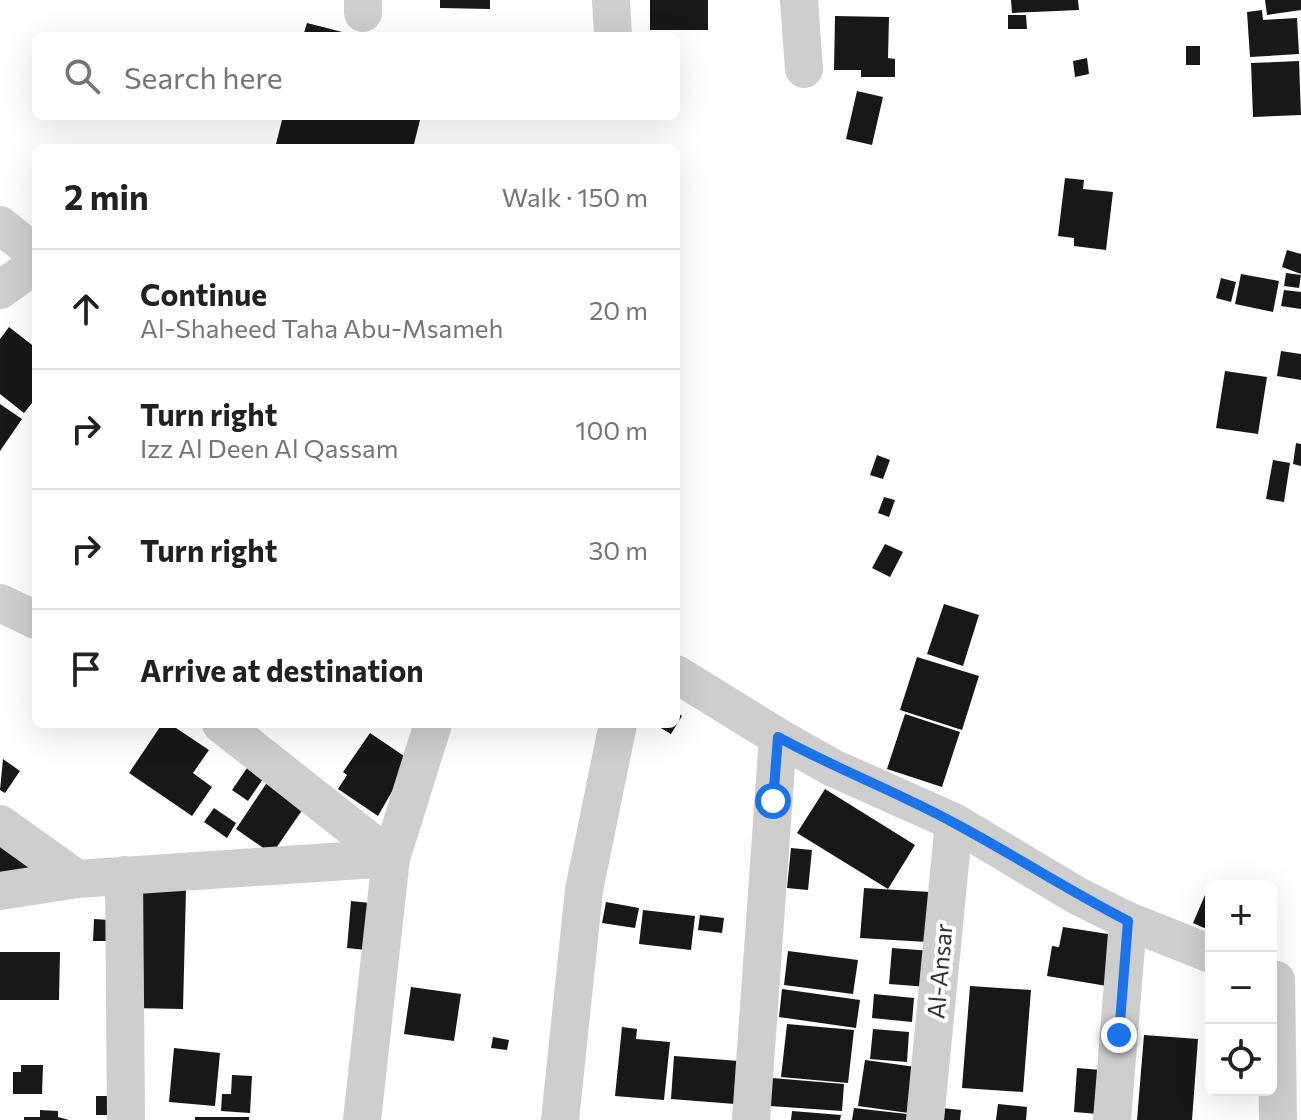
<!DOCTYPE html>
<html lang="en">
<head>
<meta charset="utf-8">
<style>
	:root { --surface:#fff; --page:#f6f6f6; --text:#202124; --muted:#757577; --line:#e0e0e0 }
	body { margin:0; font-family:Commissioner,sans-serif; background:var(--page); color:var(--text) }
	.controls { position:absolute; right:24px; bottom:24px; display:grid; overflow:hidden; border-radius:12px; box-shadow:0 8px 32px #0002 }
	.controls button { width:72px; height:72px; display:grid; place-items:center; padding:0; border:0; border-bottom:2px solid var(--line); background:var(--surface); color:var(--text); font:40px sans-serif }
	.stop { position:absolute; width:24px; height:24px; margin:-18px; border:6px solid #1a73e8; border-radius:50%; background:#fff }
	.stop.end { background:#1a73e8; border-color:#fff; box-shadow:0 2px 8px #0008 }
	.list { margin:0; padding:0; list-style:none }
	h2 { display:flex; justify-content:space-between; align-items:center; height:104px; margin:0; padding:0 32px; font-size:34px }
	h2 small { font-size:26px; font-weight:400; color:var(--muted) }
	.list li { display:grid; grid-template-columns:52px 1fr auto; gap:24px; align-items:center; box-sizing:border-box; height:120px; padding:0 32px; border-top:2px solid var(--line) }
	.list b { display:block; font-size:30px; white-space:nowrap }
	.list p { margin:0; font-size:26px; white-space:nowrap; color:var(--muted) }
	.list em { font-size:26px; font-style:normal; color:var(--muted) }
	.icon { flex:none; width:44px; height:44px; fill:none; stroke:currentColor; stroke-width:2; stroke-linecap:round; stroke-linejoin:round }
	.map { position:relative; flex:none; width:1301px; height:1120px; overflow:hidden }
	.search { position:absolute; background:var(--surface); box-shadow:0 8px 32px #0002; left:32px; top:32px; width:648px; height:88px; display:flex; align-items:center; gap:20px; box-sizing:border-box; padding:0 28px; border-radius:12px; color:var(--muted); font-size:30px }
	.panel { position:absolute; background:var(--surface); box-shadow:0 8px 32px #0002; left:32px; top:144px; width:648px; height:584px; border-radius:12px }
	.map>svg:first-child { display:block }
</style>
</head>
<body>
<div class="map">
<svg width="1301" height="1120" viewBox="0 0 1301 1120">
	<rect width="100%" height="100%" fill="#fff"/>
	<path fill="#181818" d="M440 0H490V9L440 8Z
		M650 0H708V30H650Z
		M1011 0H1078L1079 10 1012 13Z
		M1265 0H1301V10L1267 15Z
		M1262 10 1263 20 1297 18 1299 54 1250 57 1247 12Z
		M1008 15H1026L1027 29H1008Z
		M835 16 889 17 888 58 895 59V77H861V70H834Z
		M307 23 354 35V36H303Z
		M1186 46H1200V65H1186Z
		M1087 58 1089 74 1075 77 1073 61Z
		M1299 61 1301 115 1253 117 1251 63Z
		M857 91 883 97 872 145 846 139Z
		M283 116H421L413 148H275Z
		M1065 178 1084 180 1083 189 1113 192 1106 250 1074 246V238L1058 236Z
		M1287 250 1301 254V274L1282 267Z
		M1286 273 1301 275 1299 288 1284 286Z
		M1241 274 1279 281 1273 312 1235 304Z
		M1221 278 1236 282 1231 302 1216 298Z
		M1284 290 1301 292V309L1281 306Z
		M9 327 36 348V398L24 413 0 394V339Z
		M1281 351 1301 354V380L1277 376Z
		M1225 371 1267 377 1258 434 1216 428Z
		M0 404 22 419 0 451Z
		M1296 443 1301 444V466L1293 464Z
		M877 455 890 460 883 479 870 475Z
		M1273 460 1290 463 1284 502 1266 499Z
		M884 497 895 500 889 517 878 513Z
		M885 544 903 552 890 577 872 568Z
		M944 604 979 615 963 666 927 654Z
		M917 657 979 676 962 730 900 710Z
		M676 712 682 716 671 734 654 724H676Z
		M905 714 960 732 942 787 887 769Z
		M162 724H170L209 750 193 773 212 787 192 816 129 773Z
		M370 733 410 760 378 816 338 789 347 775 343 772Z
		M3 759 20 771 5 793 0 790Z
		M247 768 263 779 248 801 232 790Z
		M268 781 305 806 272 854 236 829Z
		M825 789 915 845 888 889 797 833Z
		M214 808 236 823 227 838 204 822Z
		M0 836 42 867 0 880Z
		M791 848 812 850 808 890 787 888Z
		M135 888 186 889 183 1009 132 1008Z
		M864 888 931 892 927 942 860 938Z
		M1205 895 1211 898V931L1193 923Z
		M351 901 380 904 376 951 347 948Z
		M606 902 639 908 635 928 602 923Z
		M643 910 695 916 691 950 639 944Z
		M700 915 724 918 722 933 698 930Z
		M94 919 109 920 108 941H93Z
		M1063 927 1121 936 1113 987 1047 976 1052 946 1059 947Z
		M892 948 932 951 928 987 889 984Z
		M788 951 858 960 853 994 784 985Z
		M0 952H60L59 1000H0Z
		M970 986 1031 990 1023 1092 962 1088Z
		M411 987 461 994 454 1041 404 1034Z
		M782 989 860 1000 856 1028 779 1017Z
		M874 994 914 998 912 1022 872 1018Z
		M787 1024 854 1030 848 1083 781 1077Z
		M622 1027 637 1029 636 1039 670 1042 664 1100 615 1096Z
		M873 1029 909 1032 907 1062 870 1059Z
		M1144 1035 1198 1039 1192 1120H1137Z
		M493 1037 509 1040 507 1050 491 1048Z
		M174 1048 220 1053 215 1106 169 1102Z
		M674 1056 739 1061 735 1104 671 1099Z
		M865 1060 923 1068 916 1114 858 1106Z
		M21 1065H43L42 1094H13V1072H21Z
		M1077 1068 1113 1071 1110 1115 1074 1112Z
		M232 1075 252 1076 250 1113 221 1111 222 1094H231Z
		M772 1078 844 1084 842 1111 770 1106Z
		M96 1096H124V1115H96Z
		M998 1104 1027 1107 1026 1120H996Z
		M854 1108 916 1115 915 1120H852Z
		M942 1108 961 1110 960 1120H941Z
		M40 1110 58 1111V1117L69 1120H24V1117H40Z
		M792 1111 841 1115 840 1120H791Z
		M195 1117H249V1120H195Z"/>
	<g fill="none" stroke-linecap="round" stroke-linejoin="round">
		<path stroke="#cecece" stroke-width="38" d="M611 0 613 36
			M799 0 804 69
			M363 13V0
			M0 225 36 254
			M0 290 36 264
			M0 603 36 620
			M676 674 778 737 833 768 954 822 1076 895 1128 921 1211 954
			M221 724 391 858 362 1120
			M0 824 77 879
			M124 875 126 1120
			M0 891 77 879 391 858 433 724
			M1276 980 1278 1120
			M560 1120 584 890 618 724
			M751 1120 778 737
			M925 1120 954 822
			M1112 1120 1128 921"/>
	</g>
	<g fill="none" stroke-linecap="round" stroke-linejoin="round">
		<path stroke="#1a73e8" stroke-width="10" d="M773 801 778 737C836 769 898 792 956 824 1014 855 1069 891 1128 921L1119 1035"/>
	</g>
	<g text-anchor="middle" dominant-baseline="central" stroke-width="8" stroke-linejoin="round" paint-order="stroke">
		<g font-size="24" fill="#313131" stroke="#fff">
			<text transform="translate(939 971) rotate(-85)">Al-Ansar</text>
		</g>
	</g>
</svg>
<div class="controls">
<button>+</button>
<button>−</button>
<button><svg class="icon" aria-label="locate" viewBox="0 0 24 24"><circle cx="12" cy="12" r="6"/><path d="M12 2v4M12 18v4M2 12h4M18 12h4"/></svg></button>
</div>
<div class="stop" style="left:773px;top:801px"></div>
<div class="stop end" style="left:1119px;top:1035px"></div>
<div class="search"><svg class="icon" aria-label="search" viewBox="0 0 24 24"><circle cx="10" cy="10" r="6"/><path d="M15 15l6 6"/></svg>Search here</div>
<section class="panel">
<h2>2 min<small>Walk · 150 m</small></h2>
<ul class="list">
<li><svg class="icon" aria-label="ahead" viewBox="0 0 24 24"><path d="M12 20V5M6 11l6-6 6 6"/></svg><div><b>Continue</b><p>Al-Shaheed Taha Abu-Msameh</p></div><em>20 m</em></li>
<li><svg class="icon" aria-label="right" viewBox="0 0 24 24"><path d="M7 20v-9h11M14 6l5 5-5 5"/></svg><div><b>Turn right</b><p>Izz Al Deen Al Qassam</p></div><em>100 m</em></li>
<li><svg class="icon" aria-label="right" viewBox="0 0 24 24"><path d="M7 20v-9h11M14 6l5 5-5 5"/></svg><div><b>Turn right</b></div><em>30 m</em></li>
<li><svg class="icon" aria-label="arrive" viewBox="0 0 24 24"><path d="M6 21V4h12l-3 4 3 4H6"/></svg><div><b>Arrive at destination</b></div></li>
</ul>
</section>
</div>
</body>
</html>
